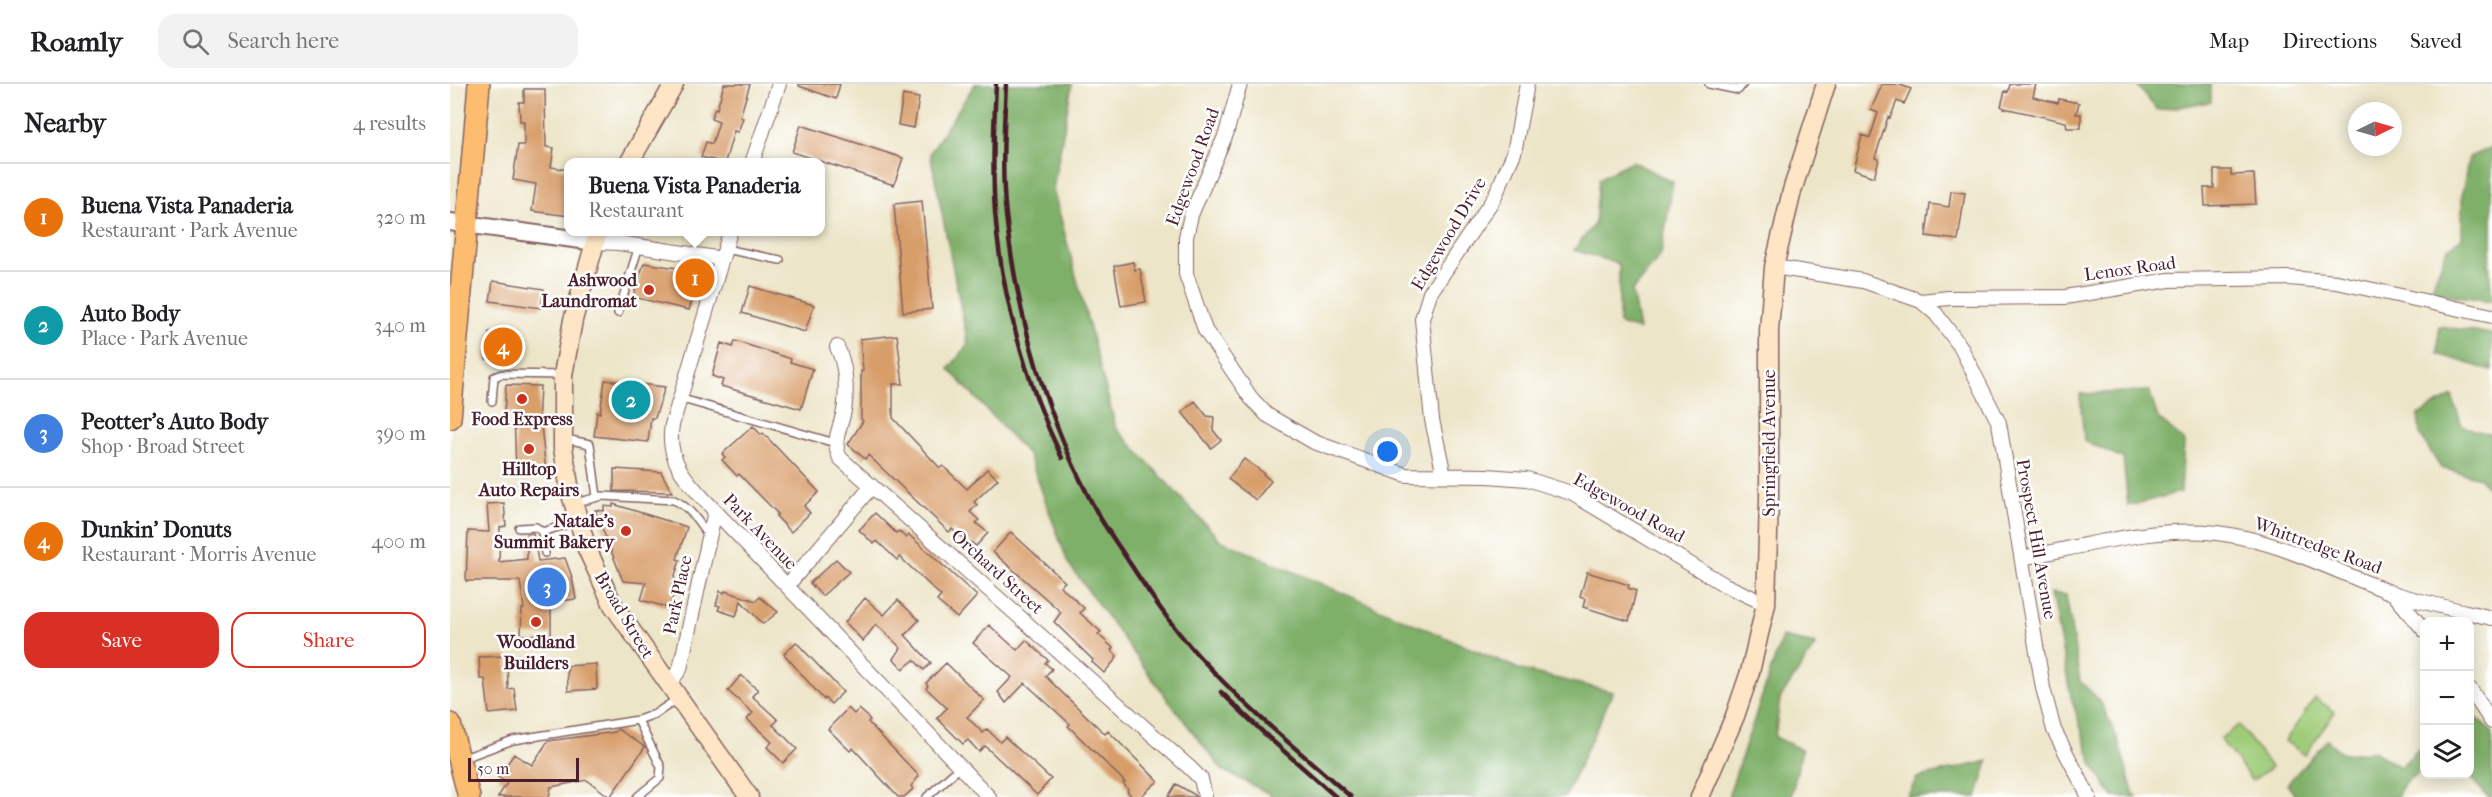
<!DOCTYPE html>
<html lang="en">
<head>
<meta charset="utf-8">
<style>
	:root { --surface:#fff; --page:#f2f2f2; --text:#202124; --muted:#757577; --line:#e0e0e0; --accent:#d93025 }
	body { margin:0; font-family:"IM FELL French Canon",serif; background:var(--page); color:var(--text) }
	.controls { position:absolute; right:18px; bottom:18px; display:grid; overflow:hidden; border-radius:12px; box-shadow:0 3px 15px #0003 }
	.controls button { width:54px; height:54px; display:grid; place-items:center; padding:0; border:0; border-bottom:2px solid var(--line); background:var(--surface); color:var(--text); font:30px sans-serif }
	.compass { position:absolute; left:1898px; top:18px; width:54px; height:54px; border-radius:50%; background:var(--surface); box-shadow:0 3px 15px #0003; rotate:85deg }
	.scale { position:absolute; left:18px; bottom:15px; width:111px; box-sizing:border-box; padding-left:6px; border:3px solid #4a1f2b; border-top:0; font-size:16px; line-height:21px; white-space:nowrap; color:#4a1f2b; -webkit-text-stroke:4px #fff; paint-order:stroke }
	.you { position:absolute; left:938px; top:368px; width:21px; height:21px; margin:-15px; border:4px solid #fff; border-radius:50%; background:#1a73e8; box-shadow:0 0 0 9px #1a73e833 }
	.badge { display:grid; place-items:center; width:39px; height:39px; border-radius:50%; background:var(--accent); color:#fff; font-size:20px; font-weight:700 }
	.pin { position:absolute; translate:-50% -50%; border:3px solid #fff; box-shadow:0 2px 6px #0006 }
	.popup { position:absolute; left:114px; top:74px; width:261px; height:78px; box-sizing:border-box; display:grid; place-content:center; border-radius:12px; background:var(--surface); filter:drop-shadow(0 2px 4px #0005); font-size:20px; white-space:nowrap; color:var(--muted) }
	.popup b { font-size:22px; color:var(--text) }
	.popup::after { content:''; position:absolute; left:50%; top:100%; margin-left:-12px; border:12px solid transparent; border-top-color:var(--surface) }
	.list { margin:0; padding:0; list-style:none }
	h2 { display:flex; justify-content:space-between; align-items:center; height:78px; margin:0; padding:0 24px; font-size:26px }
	h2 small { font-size:20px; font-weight:400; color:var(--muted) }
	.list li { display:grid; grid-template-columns:39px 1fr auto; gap:18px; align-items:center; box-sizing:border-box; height:108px; padding:0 24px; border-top:2px solid var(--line) }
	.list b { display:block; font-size:22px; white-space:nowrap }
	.list p { margin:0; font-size:20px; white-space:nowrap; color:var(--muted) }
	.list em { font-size:20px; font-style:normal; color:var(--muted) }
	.actions { display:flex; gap:12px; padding:18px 24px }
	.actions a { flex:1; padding:14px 0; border:2px solid var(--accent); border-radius:18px; text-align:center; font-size:21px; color:var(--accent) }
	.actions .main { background:var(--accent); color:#fff }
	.icon { flex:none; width:33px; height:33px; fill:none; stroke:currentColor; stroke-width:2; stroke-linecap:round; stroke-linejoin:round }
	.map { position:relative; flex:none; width:2042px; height:713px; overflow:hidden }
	header { display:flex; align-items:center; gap:36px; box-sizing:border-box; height:84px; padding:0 30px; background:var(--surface); border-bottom:2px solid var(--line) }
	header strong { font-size:28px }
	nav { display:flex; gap:33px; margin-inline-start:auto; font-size:21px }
	.search { width:420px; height:54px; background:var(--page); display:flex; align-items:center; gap:15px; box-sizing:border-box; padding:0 21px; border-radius:18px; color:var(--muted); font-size:22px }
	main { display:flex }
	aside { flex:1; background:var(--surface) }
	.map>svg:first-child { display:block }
</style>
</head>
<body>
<header>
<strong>Roamly</strong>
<div class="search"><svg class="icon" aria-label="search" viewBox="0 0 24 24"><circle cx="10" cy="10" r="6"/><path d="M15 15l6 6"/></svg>Search here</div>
<nav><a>Map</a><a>Directions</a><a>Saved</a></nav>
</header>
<main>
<aside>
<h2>Nearby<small>4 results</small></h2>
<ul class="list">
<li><span class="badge" style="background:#e8710a">1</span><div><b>Buena Vista Panaderia</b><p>Restaurant · Park Avenue</p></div><em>320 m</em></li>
<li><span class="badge" style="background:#0f9aa8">2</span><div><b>Auto Body</b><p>Place · Park Avenue</p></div><em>340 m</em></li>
<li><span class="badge" style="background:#3f7fe0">3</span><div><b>Peotter's Auto Body</b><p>Shop · Broad Street</p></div><em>390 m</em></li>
<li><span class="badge" style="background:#e8710a">4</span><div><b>Dunkin' Donuts</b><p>Restaurant · Morris Avenue</p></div><em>400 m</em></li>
</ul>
<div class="actions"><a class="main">Save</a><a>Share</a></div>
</aside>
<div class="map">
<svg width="2042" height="713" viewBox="0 0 2042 713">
	<rect width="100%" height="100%" fill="#fff"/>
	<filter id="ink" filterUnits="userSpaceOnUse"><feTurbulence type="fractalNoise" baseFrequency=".0167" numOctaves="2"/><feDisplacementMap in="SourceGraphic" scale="12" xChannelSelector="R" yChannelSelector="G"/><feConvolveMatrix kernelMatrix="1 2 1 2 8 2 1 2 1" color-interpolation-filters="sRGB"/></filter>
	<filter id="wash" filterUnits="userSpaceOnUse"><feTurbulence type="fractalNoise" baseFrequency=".008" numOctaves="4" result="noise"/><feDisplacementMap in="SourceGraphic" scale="24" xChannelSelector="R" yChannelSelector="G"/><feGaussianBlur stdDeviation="1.35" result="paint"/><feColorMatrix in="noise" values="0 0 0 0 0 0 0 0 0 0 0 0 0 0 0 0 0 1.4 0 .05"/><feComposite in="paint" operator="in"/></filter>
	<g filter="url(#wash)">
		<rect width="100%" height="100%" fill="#ede5c8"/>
		<path fill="#9fcc79" stroke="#747652" stroke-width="1.5" d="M1865 614 1885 628 1855 671 1835 657Z
			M1789 641 1821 683 1802 697 1770 655Z"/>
		<path fill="#7fb069" stroke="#64684a" stroke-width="1.5" d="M525 0H622L603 105 666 344 770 456 1071 586 1163 608 1115 713H822L818 709 772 686 718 616 618 479 579 372 499 285 518 260 480 69Z
			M1686 0H1761V18L1707 26Z
			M2042 63V162L2039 178 2042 217 1980 208 1997 165 2012 154V109L2019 73Z
			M1181 77 1223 98 1211 171 1182 207 1189 246 1169 240V180L1124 166 1145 139 1149 95Z
			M1989 242 2042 250V287L1988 270Z
			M1699 307 1708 334 1734 357 1731 408 1678 422 1673 374 1634 357 1630 310Z
			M2002 312 2012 342 2042 351V411L2030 394 1991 384 1970 351 1968 331Z
			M1601 509 1616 511 1630 597 1650 617 1668 656 1683 708 1687 713H1663L1642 679 1621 613Z
			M1332 553 1366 560 1330 615 1325 653 1352 666 1341 713H1278Z
			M2020 629 2042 648V713H2038L2018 691Z
			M1877 656 1893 670 1924 667 1950 683 1974 660V685L1955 698 1947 713H1846L1837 700Z
			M1538 677 1527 713H1457L1467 694Z"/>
		<g id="blocks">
			<path fill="#d89e6b" d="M274 0H300L290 33 293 34 288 48 284 47 275 78H271L251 73 256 58 262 60 269 38 261 35 265 24 267 25Z
				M349 0H390L386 15 349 2Z
				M1432 0H1448L1461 5 1454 20 1447 17 1440 34 1438 33 1425 74 1429 75 1424 93 1403 86 1412 51 1420 54 1428 29 1421 26Z
				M1560 0H1586L1583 13 1608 19 1609 15 1629 19 1626 30H1631V44H1617L1616 38 1554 24 1551 22 1555 7 1558 8Z
				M74 5H95L96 63 104 64 101 83 119 86V132L82 127 86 100 63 96 68 61H74V37H70L69 18H74Z
				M453 11 469 14 464 44 448 41Z
				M351 41 453 74 444 101 342 68Z
				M1764 86H1781V91L1804 90 1806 120 1755 122 1754 104H1764Z
				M1501 107 1515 109 1508 156 1476 152 1480 120 1499 123Z
				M472 117 482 225 453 228 444 120Z
				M683 178 685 186 690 185 696 218 671 222 664 182Z
				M194 179 247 187 250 192 239 226 183 213Z
				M43 197 94 205 91 224 40 217Z
				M300 202 364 221 355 248 292 229Z
				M39 248 69 251 67 277 36 275Z
				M447 251 453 300H443V334L490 384 493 382 517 405 537 385 548 395 524 418 527 421 520 428 529 436 526 439 538 449 526 462 521 458 519 460 502 445 499 448 418 371 415 375 398 360 413 337 411 335V287H413L410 255Z
				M285 257 320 268 341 275 340 278 363 285 351 325 271 302 273 296 262 292 271 259 283 263Z
				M155 296 215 303 205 334H201L198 358 144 352 147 328 150 329Z
				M56 301 90 302 88 341H91L96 388 66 389 64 329H54Z
				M745 317 757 332 764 333 763 346 771 356 761 364 732 328Z
				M303 342 311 351 313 349 369 408 354 422 360 429 341 448 326 432 328 430 289 390 287 392 272 376 275 373 272 370Z
				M794 375 814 389 813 390 821 397 806 416 778 395Z
				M164 385 211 388 222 408 164 407Z
				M54 419 56 442 50 443 49 478 77 475V450L83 449 88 477 115 474 122 493 126 515 101 518V550L71 551 72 525H74L70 497H16L18 447 39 448 37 420Z
				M163 420 237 443 227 475 230 476 221 504 225 505 220 522 217 521 216 523 191 516 196 499 173 497 145 426 154 427V422L163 423Z
				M425 429 446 449 449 447 456 454 459 451 527 512 507 534 487 517 491 512 450 473 447 476 427 457 424 460 409 446Z
				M561 448 615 498 610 502 634 524 630 529 651 548 648 550 663 564 661 566 667 572 666 575 654 589 642 578 643 576 604 538 611 528 543 468Z
				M386 475 399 488 372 512 360 499Z
				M1137 488 1179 501 1178 504 1186 507 1179 537 1133 523 1135 515 1130 513Z
				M270 507 274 509 275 507 306 517 310 513 328 528 313 540 291 517 286 532 268 526 270 522 266 521Z
				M415 514 434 531 448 516 469 536 455 551 481 579 474 586 464 576 453 585 444 575 451 564 426 540 413 557 395 538Z
				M539 541 567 566 576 556 598 576 595 579 602 585 595 592 655 650 658 647 708 697 690 713H682L677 707 678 705 673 699 675 698 618 642 620 640 575 599 556 619 548 608 562 593 523 559Z
				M346 558 393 608 381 620 375 614 374 616 334 570Z
				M57 572 58 605 64 604 67 627 39 630 35 595H30L29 573Z
				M496 579 534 616 517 633 533 649 537 645 550 658 555 653 601 695 587 711 535 662 529 668 518 656 513 660 487 634 497 624 476 604 478 602 476 599Z
				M146 580 147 605 118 607 117 582Z
				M291 591 308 606 302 612 328 636 323 641 347 665 333 679 317 663 322 658 297 635 303 629 278 607Z
				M398 624 404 630 409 625 416 631 420 636 418 638 469 692 461 702 463 705 454 713H448L403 664 400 667 378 645Z
				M168 645 195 663 160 713 137 696 101 703 99 713H48L57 699 48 693 64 670 82 681 98 657 165 648Z
				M726 700 745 711 746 713H718Z"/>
		</g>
	</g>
	<g filter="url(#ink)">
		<use href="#blocks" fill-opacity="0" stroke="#836462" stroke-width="1.5"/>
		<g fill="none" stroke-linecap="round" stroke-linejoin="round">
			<g stroke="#836462" stroke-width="10">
				<path id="service" d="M1259 0 1288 6 1293 0
					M275 165 330 176
					M168 229 189 162
					M229 314 385 359
					M42 317 44 293 52 290 113 291
					M115 355 140 360 147 413
					M126 419 152 412 224 416C240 423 249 439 259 452
					M69 444 86 443 92 448 128 437
					M92 448 95 469
					M11 675 63 656 188 636 205 630 229 614
					M187 713 210 694 211 683 188 636
					M477 713 510 683"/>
			</g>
			<g stroke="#836462" stroke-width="16">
				<path id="minor" d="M790 0 776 50 741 131 736 153V190L755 246 801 314 817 331 864 358 956 391 1037 392 1077 395 1121 409 1275 501 1316 520
					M302 79 329 0
					M280 148 222 341C215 379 241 401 265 427L539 713
					M145 158 169 159 272 175
					M1324 183 1413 197 1471 217 1499 214 1615 213 1719 196 1839 194 1887 198 2042 232
					M1471 217 1486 230 1510 262 1549 339 1593 604 1604 646 1639 713
					M387 263C395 279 397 301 395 319 394 340 380 354 390 374L740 684 751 695 755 713
					M994 391 982 336 972 235 980 209 1044 114 1064 69 1077 0
					M1572 474C1635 462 1703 442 1767 449 1827 456 1884 487 1940 508 1973 519 2008 526 2042 534
					M337 502 422 402
					M1943 509 1974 546
					M219 600 230 585 265 427
					M2020 605 2042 638"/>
			</g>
			<g stroke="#836462" stroke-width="20">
				<path id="tertiary" d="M0 138 145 158"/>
			</g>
			<g stroke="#836462" stroke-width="21">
				<path id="secondary" d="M179 79 224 0
					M148 148 123 236 113 291V364L120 407 137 465 163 521 299 713
					M1250 713 1285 632 1300 588 1316 520 1319 416V247L1324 183 1342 107 1376 0"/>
			</g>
			<g stroke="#836462" stroke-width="24">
				<path id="primary" d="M0 334 29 0
					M0 640 19 713"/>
			</g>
			<use href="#service" stroke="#fff" stroke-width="7"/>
			<use href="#minor" stroke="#fff" stroke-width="14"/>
			<use href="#tertiary" stroke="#fff" stroke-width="16"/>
			<use href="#secondary" stroke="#fee5c5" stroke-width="18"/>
			<use href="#primary" stroke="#fcbd6f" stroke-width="21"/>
			<path stroke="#4a1f2b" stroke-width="4.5" d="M546 0C544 43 542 85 545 128 551 211 576 299 612 374
				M556 0C554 44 551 88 556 131 567 235 598 340 649 432 659 449 671 465 681 481 705 518 730 554 761 585 804 631 854 671 901 713
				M771 608 818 653 886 713"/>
		</g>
	</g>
	<g fill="#c8321e" stroke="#fff" stroke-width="2">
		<circle cx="199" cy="206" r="6"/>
		<circle cx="72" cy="315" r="6"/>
		<circle cx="79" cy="365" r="6"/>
		<circle cx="176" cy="447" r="6"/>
		<circle cx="86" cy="538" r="6"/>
	</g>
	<g text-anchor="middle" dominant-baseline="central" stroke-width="5" stroke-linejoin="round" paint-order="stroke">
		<g font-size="18" fill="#4a1f2b" stroke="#fff">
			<text transform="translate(743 83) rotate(-70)">Edgewood Road</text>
			<text transform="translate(999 150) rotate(-59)">Edgewood Drive</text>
			<text transform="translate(1680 185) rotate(-8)">Lenox Road</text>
			<text transform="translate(1319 359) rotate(-90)">Springfield Avenue</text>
			<text transform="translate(1179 424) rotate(29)">Edgewood Road</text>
			<text transform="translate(310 448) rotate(46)">Park Avenue</text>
			<text transform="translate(1586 455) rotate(80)">Prospect Hill Avenue</text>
			<text transform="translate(1868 462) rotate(20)">Whittredge Road</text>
			<text transform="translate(547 488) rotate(42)">Orchard Street</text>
			<text transform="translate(228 511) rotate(-78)">Park Place</text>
			<text transform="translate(174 531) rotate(59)">Broad Street</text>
		</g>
		<g font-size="18" font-weight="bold" fill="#4a1f2b" stroke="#fff">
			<text x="187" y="196" text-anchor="end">Ashwood<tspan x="187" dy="21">Laundromat</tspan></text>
			<text x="72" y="335">Food Express</text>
			<text x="79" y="385">Hilltop<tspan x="79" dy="21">Auto Repairs</tspan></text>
			<text x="164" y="437" text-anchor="end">Natale's<tspan x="164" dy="21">Summit Bakery</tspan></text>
			<text x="86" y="558">Woodland<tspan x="86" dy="21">Builders</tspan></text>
		</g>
	</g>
</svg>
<div class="controls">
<button>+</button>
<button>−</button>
<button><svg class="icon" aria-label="layers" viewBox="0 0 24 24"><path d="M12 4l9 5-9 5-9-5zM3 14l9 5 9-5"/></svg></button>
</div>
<svg class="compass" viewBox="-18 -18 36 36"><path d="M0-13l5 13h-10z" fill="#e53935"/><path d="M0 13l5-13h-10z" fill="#757577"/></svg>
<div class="scale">50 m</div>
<div class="you"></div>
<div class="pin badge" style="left:245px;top:194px;background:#e8710a">1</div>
<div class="popup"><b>Buena Vista Panaderia</b>Restaurant</div>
<div class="pin badge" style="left:181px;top:316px;background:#0f9aa8">2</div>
<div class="pin badge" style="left:97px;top:503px;background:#3f7fe0">3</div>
<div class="pin badge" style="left:53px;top:263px;background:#e8710a">4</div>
</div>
</main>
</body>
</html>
